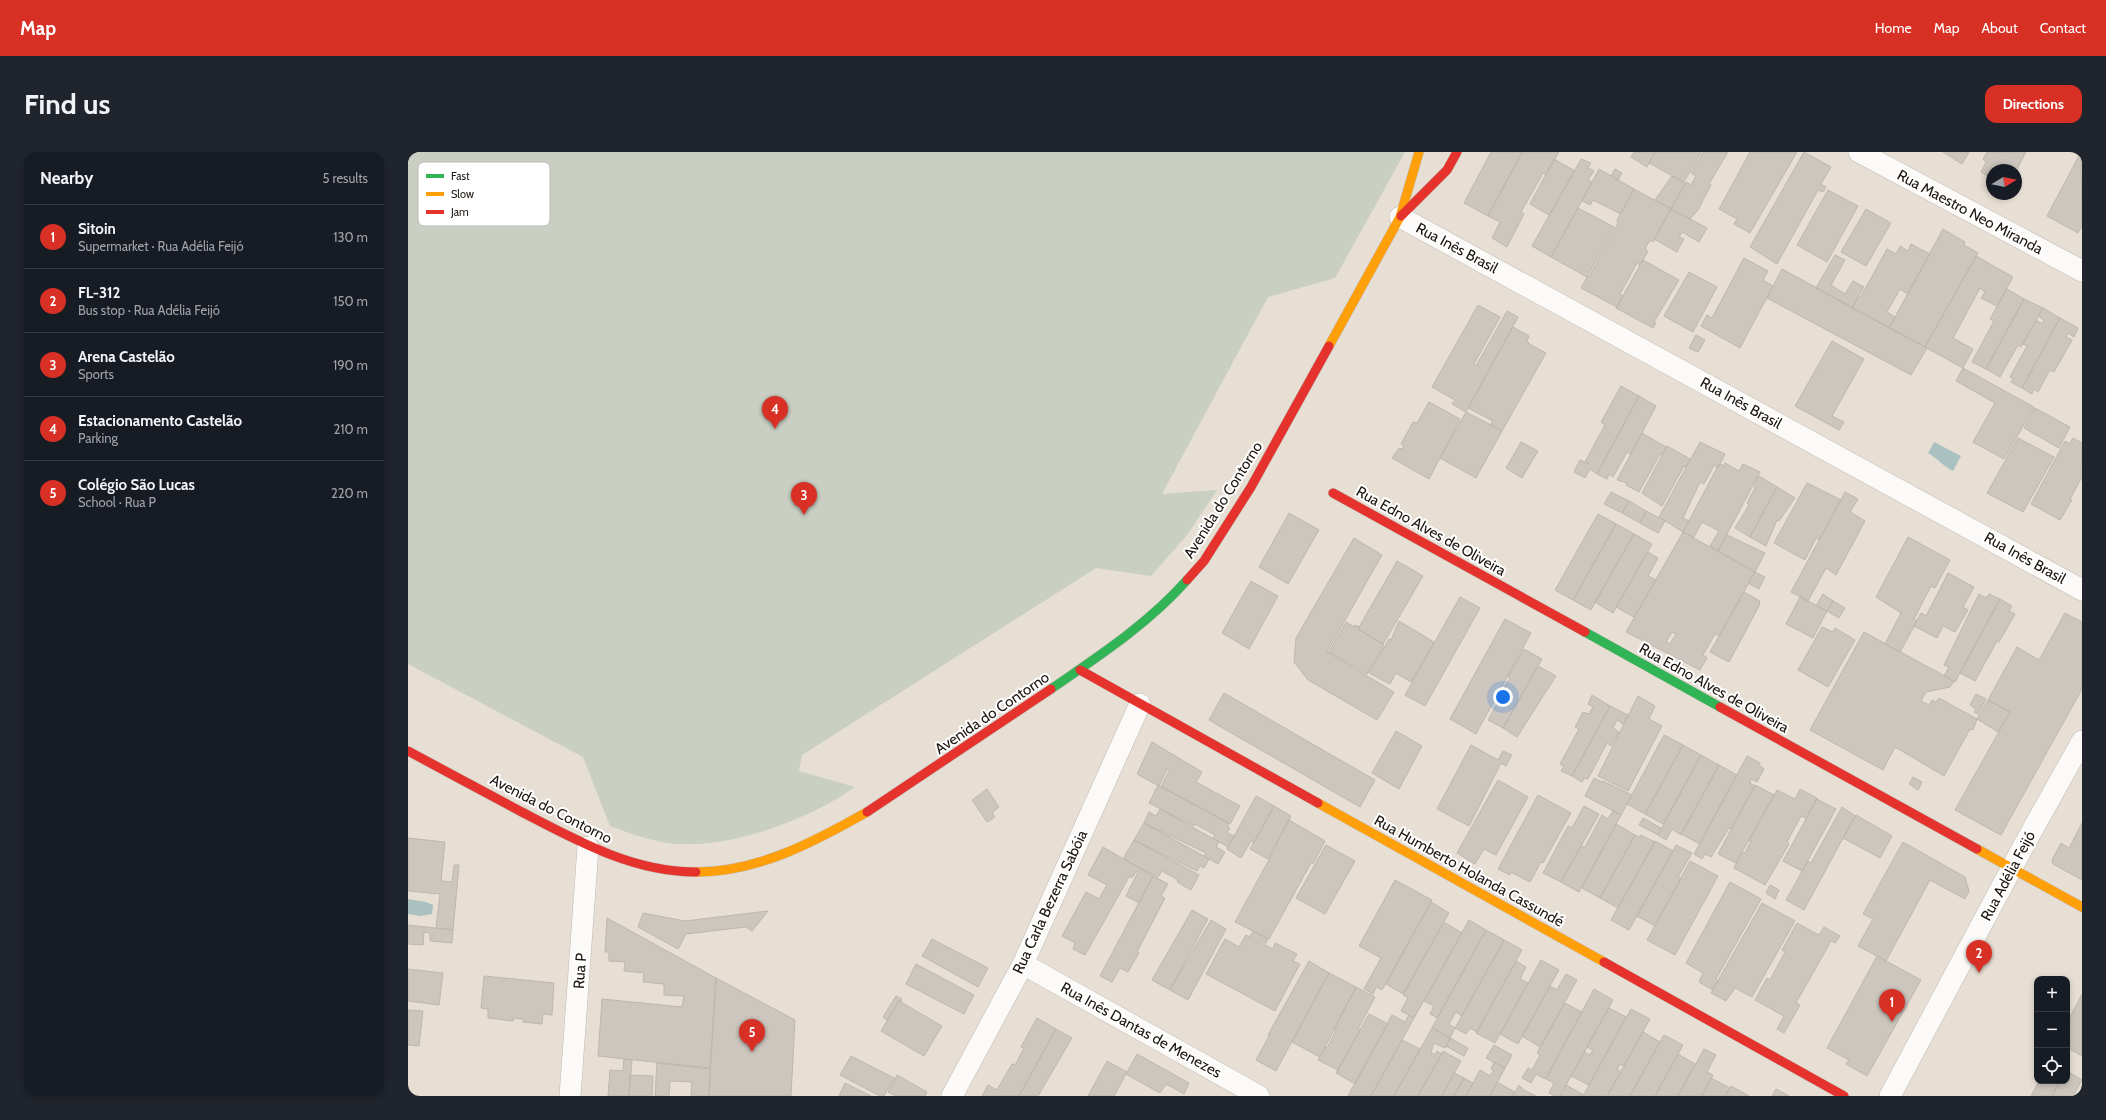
<!DOCTYPE html>
<html lang="en">
<head>
<meta charset="utf-8">
<style>
	:root { --surface:#171b24; --page:#20242c; --text:#f1f3f6; --muted:#9ea1a6; --line:#363941; --accent:#d93025 }
	body { margin:0; font-family:Cabin,sans-serif; background:var(--page); color:var(--text) }
	.controls { position:absolute; right:12px; bottom:12px; display:grid; overflow:hidden; border-radius:8px; box-shadow:0 2px 6px #0003 }
	.controls button { width:36px; height:36px; display:grid; place-items:center; padding:0; border:0; border-bottom:1px solid var(--line); background:var(--surface); color:var(--text); font:20px sans-serif }
	.compass { position:absolute; left:1578px; top:12px; width:36px; height:36px; border-radius:50%; background:var(--surface); box-shadow:0 2px 6px #0003; rotate:80deg }
	.you { position:absolute; left:1095px; top:545px; width:14px; height:14px; margin:-10px; border:3px solid #fff; border-radius:50%; background:#1a73e8; box-shadow:0 0 0 6px #1a73e833 }
	.badge { display:grid; place-items:center; width:26px; height:26px; border-radius:50%; background:var(--accent); color:#fff; font-size:13px; font-weight:700 }
	.pin { position:absolute; translate:-50% -33px; filter:drop-shadow(0 1px 2px #0008) }
	.pin::after { content:''; position:absolute; top:21px; width:14px; height:12px; background:inherit; clip-path:polygon(0 0,100% 0,50% 100%) }
	.list { margin:0; padding:0; list-style:none }
	h2 { display:flex; justify-content:space-between; align-items:center; height:52px; margin:0; padding:0 16px; font-size:17px }
	h2 small { font-size:13px; font-weight:400; color:var(--muted) }
	.list li { display:grid; grid-template-columns:26px 1fr auto; gap:12px; align-items:center; box-sizing:border-box; height:64px; padding:0 16px; border-top:1px solid var(--line) }
	.list b { display:block; font-size:15px; white-space:nowrap }
	.list p { margin:0; font-size:13px; white-space:nowrap; color:var(--muted) }
	.list em { font-size:13px; font-style:normal; color:var(--muted) }
	.icon { flex:none; width:22px; height:22px; fill:none; stroke:currentColor; stroke-width:2; stroke-linecap:round; stroke-linejoin:round }
	.map { position:relative; flex:none; width:1674px; height:944px; overflow:hidden; border-radius:12px }
	header { display:flex; align-items:center; gap:24px; box-sizing:border-box; height:56px; padding:0 20px; background:var(--accent); color:#fff }
	header strong { font-size:19px }
	nav { display:flex; gap:22px; margin-inline-start:auto; font-size:14px }
	.intro { display:flex; align-items:center; justify-content:space-between; box-sizing:border-box; height:96px; padding:0 24px }
	h1 { margin:0; font-size:28px }
	.button { padding:10px 18px; border-radius:12px; background:var(--accent); color:#fff; font-size:14px; font-weight:700 }
	main { display:flex; gap:24px; padding:0 24px }
	aside { flex:1; background:var(--surface); border-radius:12px; box-shadow:0 2px 6px #0003 }
	.map>svg:first-child { display:block }
</style>
</head>
<body>
<header>
<strong>Map</strong>
<nav><a>Home</a><a>Map</a><a>About</a><a>Contact</a></nav>
</header>
<div class="intro"><h1>Find us</h1><a class="button">Directions</a></div>
<main>
<aside>
<h2>Nearby<small>5 results</small></h2>
<ul class="list">
<li><span class="badge">1</span><div><b>Sitoin</b><p>Supermarket · Rua Adélia Feijó</p></div><em>130 m</em></li>
<li><span class="badge">2</span><div><b>FL-312</b><p>Bus stop · Rua Adélia Feijó</p></div><em>150 m</em></li>
<li><span class="badge">3</span><div><b>Arena Castelão</b><p>Sports</p></div><em>190 m</em></li>
<li><span class="badge">4</span><div><b>Estacionamento Castelão</b><p>Parking</p></div><em>210 m</em></li>
<li><span class="badge">5</span><div><b>Colégio São Lucas</b><p>School · Rua P</p></div><em>220 m</em></li>
</ul>
</aside>
<div class="map">
<svg width="1674" height="944" viewBox="0 0 1674 944">
	<rect width="100%" height="100%" fill="#e7ded4"/>
	<path fill="#c9cfc2" d="M0 0H997L927 126 860 145 754 342 809 338 779 383 743 424 688 416 394 603 391 619 447 635C400 668 319 699 260 691 240 688 221 681 202 674L175 605 0 512Z"/>
	<path fill="#a9c1c1" d="M1526 290 1553 304 1545 319C1535 314 1529 306 1520 301Z
		M0 747 18 750 25 753 24 762 13 764 0 762Z"/>
	<path fill="#ccc6be" stroke="#beb7af" fill-rule="evenodd" d="M1083 0H1114L1080 64 1056 51Z
		M1114 0H1151L1138 23 1135 21 1113 60 1116 62 1099 95 1084 86 1092 70 1080 64Z
		M1226 0H1247L1239 15 1223 5Z
		M1247 0H1293L1276 30 1241 11Z
		M1295 0H1320L1301 32 1303 33 1290 58 1282 67 1263 57 1278 30 1283 33 1288 24 1283 21Z
		M1342 0H1389L1342 81 1326 72 1329 67 1311 57Z
		M1396 0 1423 15 1413 32 1418 35 1415 40 1410 38 1369 112 1342 95Z
		M1535 0H1561L1554 12Z
		M1579 0H1618L1608 19 1584 18V27L1573 20 1578 10 1575 7Z
		M1673 0 1674 74 1670 81 1639 64Z
		M1146 7 1167 19 1141 63 1122 52Z
		M1173 7 1183 11 1180 16 1186 19 1180 28 1184 30 1143 105 1124 94Z
		M1191 17 1226 37 1213 62 1185 48 1182 53 1174 49Z
		M1207 17 1214 21 1210 28 1203 24Z
		M1264 24 1277 32 1263 57 1247 48Z
		M1226 37 1263 57 1245 90 1242 88 1237 97 1240 99 1232 113 1229 111 1212 142 1215 144 1209 155 1173 136 1179 125H1181L1210 71 1209 68Z
		M1420 38 1450 54 1419 110 1389 93Z
		M1170 56 1206 75 1179 125 1143 105Z
		M1263 57 1299 76 1291 90 1274 80 1271 85 1276 87 1269 100 1246 87Z
		M1458 57 1483 71 1458 114 1433 100Z
		M1535 77 1557 90 1556 93 1570 101 1517 195 1481 176Z
		M1503 92 1522 102 1500 142 1492 137 1479 160 1487 165 1481 176 1444 156 1450 145 1452 146 1479 97 1488 102 1492 94 1500 99Z
		M1427 103 1437 108 1423 133 1437 142 1445 129 1456 135 1444 156 1408 136Z
		M1568 104 1605 125 1589 154 1573 146 1577 140 1572 136 1545 186 1565 197 1555 216 1517 195Z
		M1336 106 1360 119 1355 128 1365 134 1332 196 1293 174 1299 163 1304 166Z
		M1235 108 1271 128 1246 170 1248 171 1245 176 1208 156Z
		M1374 117 1519 196 1503 223 1359 146Z
		M1281 120 1309 135 1285 180 1256 164Z
		M1599 137 1616 147 1578 217 1564 210 1586 169 1582 167Z
		M1616 147 1635 156 1613 195 1610 193 1592 225 1578 217Z
		M1070 153 1092 165 1066 212 1068 214 1099 159 1110 165 1058 260 1044 252 1047 248 1024 235Z
		M1635 156 1652 166 1614 236 1603 230 1605 227 1602 225 1619 194 1615 192 1628 168 1634 172 1636 168 1630 164Z
		M1652 166 1670 176 1666 185 1660 181 1658 185 1664 188 1646 220 1642 218 1630 240 1626 237 1624 242 1614 236Z
		M1105 175 1121 184 1119 189 1123 193 1138 201 1094 279 1082 273 1085 269 1060 256Z
		M1288 183 1297 188 1290 200 1281 196Z
		M1424 189 1456 207 1424 264 1436 270 1431 278 1387 254Z
		M1555 216 1626 255 1596 307 1565 290 1587 251 1548 229Z
		M1213 234 1231 244 1189 322 1182 317 1177 326 1166 320 1172 308 1181 312 1177 310 1197 273 1193 270Z
		M1231 244 1248 254 1223 302 1219 300 1205 325 1201 322 1199 327 1189 322Z
		M1021 250 1052 267 1021 327 984 306 991 296 994 297 996 294 993 292 1005 270 1009 271Z
		M1627 256 1662 275 1651 296 1616 276Z
		M1058 260 1094 279 1068 326 1032 306Z
		M1234 281 1258 295 1254 303 1252 302 1231 340 1218 333 1219 331 1209 328Z
		M1610 286 1646 305 1615 360 1579 341Z
		M1665 286 1674 291V311L1672 314 1674 315V325L1662 347 1664 348 1652 368 1623 352 1657 289 1661 292Z
		M1113 290 1130 299 1114 326 1098 316Z
		M1292 290 1317 302 1310 316 1306 313 1296 332 1292 330 1275 366 1281 369 1275 380 1251 365Z
		M1259 294 1282 307 1278 315 1276 314 1254 354 1234 341Z
		M1317 311 1331 319 1335 312 1352 320 1310 399 1302 394 1311 379 1294 370 1286 385 1275 380 1311 312 1316 314Z
		M1351 324 1369 335 1342 385 1327 376 1341 353 1339 351 1347 336 1346 335Z
		M1399 331 1433 348 1411 388 1408 386 1397 408 1366 391Z
		M1369 335 1387 346 1371 369 1369 368 1358 394 1342 385Z
		M1203 340 1221 349 1214 361 1196 352Z
		M1437 340 1450 347 1442 360 1457 369 1428 423 1418 416 1400 449 1383 440Z
		M1221 349 1238 359 1232 371 1214 361Z
		M1238 359 1257 369 1250 381 1232 371Z
		M881 361 911 378 880 432 851 415Z
		M1190 362 1208 372 1165 448 1147 438Z
		M1208 372 1226 382 1183 458 1165 448Z
		M1275 380 1347 420 1311 484 1307 482 1295 503 1299 506 1292 518 1218 480ZM1264 480 1268 482 1262 492 1258 490Z
		M1226 382 1244 392 1205 461 1187 450Z
		M1319 383 1357 401 1347 420 1310 399Z
		M1500 385 1542 408 1527 436 1523 434 1506 467 1509 469 1492 500 1477 492 1493 461 1468 445Z
		M946 386 974 403 919 500 986 540 969 568 900 528 886 510 888 486Z
		M1240 400 1250 406 1240 424 1248 428 1226 465 1208 455Z
		M989 409 1015 424 975 492 950 477Z
		M1347 420 1357 425 1351 437 1340 431Z
		M1540 421 1566 435 1555 455 1560 458 1547 480 1535 474 1529 486 1506 474 1513 461 1518 464Z
		M843 429 870 444 841 497 814 481Z
		M1336 440 1352 449 1351 454 1321 510 1302 500Z
		M1415 442 1425 449 1419 459 1408 454Z
		M1571 442 1578 446 1581 442 1592 447 1547 530 1536 524 1541 515 1536 513Z
		M1052 445 1072 456 1017 554 997 543Z
		M1392 445 1419 459 1405 486 1378 472Z
		M1592 447 1604 454 1601 459 1607 462 1591 490 1589 489 1567 529 1552 521Z
		M1425 449 1437 456 1431 466 1419 459Z
		M1657 461 1674 470V537L1593 683 1547 658 1602 560 1580 548 1609 495 1631 508Z
		M1097 467 1123 481 1068 582 1042 567Z
		M991 469 1026 490 1003 530 988 521 982 532 961 521 981 487 983 488Z
		M938 470 946 475 947 473 951 475 950 477 976 493 959 522 921 500Z
		M1414 475 1425 480 1427 476 1447 488 1420 535 1390 518Z
		M1456 480 1546 529 1542 535 1518 540 1513 549 1521 553 1524 548 1528 550 1531 546 1569 567 1565 578 1562 577 1536 624 1487 595 1475 618 1402 578Z
		M1116 497 1134 507 1095 576 1080 568 1098 536 1096 535 1102 526 1100 525Z
		M1130 514 1148 524 1109 585 1095 576Z
		M816 541 967 628 952 655 801 568Z
		M1568 542 1578 547 1570 562 1566 560 1568 557 1562 553Z
		M1184 543 1202 554 1164 624 1153 619 1156 614 1152 612 1171 577 1167 575 1175 560 1181 562 1185 555 1180 552Z
		M1230 544 1247 554 1241 567 1254 574 1220 639 1190 624Z
		M1580 548 1602 560 1590 580 1569 567Z
		M1202 554 1220 563 1215 572 1209 568 1205 576 1211 580 1203 594 1199 591 1180 627 1176 626 1174 630 1164 624Z
		M988 579 1014 594 991 637 964 621Z
		M1256 583 1275 593 1237 662 1219 652Z
		M744 590 794 620 788 630 832 654 822 672 753 635 762 617 760 616 751 634 729 622Z
		M1063 593 1090 608 1095 599 1104 603 1098 614 1093 611 1061 674 1029 657Z
		M1275 593 1293 603 1255 672 1237 662Z
		M1293 603 1311 613 1273 683 1264 677 1258 688 1250 683Z
		M1339 604 1352 611 1351 613 1356 617 1349 630 1343 627 1342 631 1347 634 1323 677 1321 676 1303 705 1297 702 1294 707 1286 702Z
		M1311 613 1329 623 1292 692 1273 682Z
		M1505 625 1514 630 1510 638 1501 632Z
		M1186 626 1194 630 1195 629 1224 643 1213 663 1177 644Z
		M1090 628 1120 645 1088 703 1076 697 1067 712 1049 701Z
		M750 633 821 671 819 674 822 676 819 681 826 684 820 695 805 686 807 683 787 672 786 674 741 651Z
		M1347 633 1366 643 1328 711 1310 702Z
		M579 637 591 655 584 661 587 665 579 670 564 648Z
		M1392 637 1409 646 1398 666 1393 664 1379 690 1381 692 1357 733 1326 716 1334 700 1337 701 1343 689 1341 688 1369 638 1387 647Z
		M1130 643 1163 661 1135 711 1133 710 1122 730 1103 720 1102 723 1090 717Z
		M848 644 866 654 846 691 843 689 833 706 819 697Z
		M1409 647 1428 657 1394 719 1375 709Z
		M866 654 883 664 860 707 842 697Z
		M1176 654 1191 662 1153 730 1135 721 1160 674 1164 676Z
		M1434 655 1447 664 1396 758 1378 748 1400 709 1403 711Z
		M752 657 811 690 808 695 817 700 810 712 796 704 798 701 736 671 741 660 748 664Z
		M1205 659 1213 663 1171 740 1153 730 1173 694 1177 695 1194 663 1200 667Z
		M1448 663 1484 684 1472 706 1435 686Z
		M1235 666 1253 676 1250 683 1231 673Z
		M881 668 917 689 905 712 903 711 861 787 827 770 869 693 868 692Z
		M736 671 801 707 796 716 792 714 789 719 726 688Z
		M1674 671V728L1645 712 1644 708 1653 691 1661 696Z
		M1208 672 1227 683 1192 746 1174 736Z
		M1227 683 1231 685 1233 683 1247 690 1210 756 1192 746Z
		M0 686 37 690 33 729 44 730 46 713H51L45 778 28 776 32 742 0 739Z
		M726 688 791 723 783 738 769 730 770 728 754 719 750 725 715 707Z
		M1247 689 1265 699 1221 778 1203 768Z
		M1495 690 1557 725 1561 739 1557 747 1522 728 1478 809 1450 794 1465 767 1455 762Z
		M918 693 947 709 917 762 888 746Z
		M1268 693 1284 701 1270 725 1273 727 1247 774 1229 764Z
		M695 695 745 724 731 751 718 744 730 720 728 719 725 725H721L677 803 665 797 667 791 654 784 678 740 691 747 699 733 680 723Z
		M1282 709 1310 724 1267 803 1239 788Z
		M745 724 760 732 753 744 757 746 729 800 731 801 720 820 712 816 704 830 692 824Z
		M987 728 1024 748 974 838 968 835 965 842 956 837 973 806 951 794Z
		M1322 730 1353 747 1308 827 1310 829 1305 838 1291 830 1295 821 1278 811Z
		M1362 733 1371 738 1367 747 1358 741Z
		M1023 750 1041 761 995 842 978 832Z
		M1354 751 1387 769 1344 845 1327 836 1318 849 1303 841Z
		M784 758 800 767 762 838 744 828Z
		M360 759 344 779 338 775 278 782 270 797 230 775 235 761 277 769Z
		M199 766 308 826 302 916 190 904 194 847 274 855 276 844 256 843V832L235 830 236 821 216 819 217 810 201 809V800H197Z
		M803 768 818 777 780 848 762 838Z
		M1061 768 1078 778 1029 866 1022 862 1026 854 1016 849Z
		M1036 770 1054 781 1006 866 993 859 1000 846 995 843Z
		M1389 771 1411 783 1416 775 1432 784 1427 791 1423 789 1388 851 1392 853 1376 881 1369 877 1376 864 1347 848 1359 826 1362 828 1377 800 1374 798Z
		M0 773 45 778 44 791 22 789V781L16 780 15 793 0 792Z
		M1078 778 1096 788 1054 864 1048 860 1041 872 1047 876 1042 886 1024 876Z
		M845 779 860 787 857 793 865 797 867 791 889 802 885 809 892 812 867 859 798 822 817 787 831 795 838 783 842 785Z
		M524 787 580 816 570 835 514 804Z
		M1096 788 1114 798 1069 880 1062 876 1058 882 1047 876Z
		M1469 804 1513 828 1459 924 1438 912 1441 908 1419 896Z
		M1133 808 1151 818 1110 892 1092 882Z
		M901 809 921 821 868 919 848 908 861 884 860 883Z
		M1108 809 1118 815 1112 827 1120 831 1087 891 1068 881Z
		M508 812 566 843 556 862 498 832Z
		M0 817 35 821 31 853 0 849Z
		M921 821 948 835 912 905 884 890Z
		M1158 822 1169 828 1132 895 1114 884 1142 834 1149 838Z
		M76 824 146 831 144 863 135 862 134 872 115 870V867L106 866 105 869 80 866V857L73 856Z
		M308 826 387 868 383 944H301Z
		M948 835 967 845 950 877 952 878 930 918 910 908 917 895 919 896 928 878 926 877Z
		M1186 837 1205 848 1152 944H1146L1141 941 1146 931 1138 927Z
		M1674 842V904L1659 896V871Z
		M488 844 494 847 493 850 491 849 479 868 475 865Z
		M491 849 534 874 516 904 473 879Z
		M1157 851 1174 860 1137 927 1128 922 1123 931 1114 926 1120 916 1124 918 1132 903 1129 901Z
		M1201 856 1218 865 1181 933 1163 924 1176 900 1182 903 1185 898 1179 895Z
		M1223 857 1242 867 1216 914 1212 912 1209 917 1213 920 1199 944H1175Z
		M0 858 15 859 11 894 0 893Z
		M961 862 980 872 947 932 928 921Z
		M984 863 997 870 1001 863 1006 866 963 944H940Z
		M629 866 648 877 611 944H574L580 933 589 938 604 912 607 913 616 896 613 895Z
		M1024 876 1042 886 1037 896 1026 891 1023 900 1027 903 1029 899 1034 902 1010 944H986Z
		M648 877 664 886 630 944H611Z
		M1235 880 1252 890 1222 944H1199Z
		M1256 883 1275 893 1247 944H1222Z
		M1042 886 1060 896 1056 904 1038 894Z
		M994 888 1012 897 986 944H963Z
		M1086 893 1104 903 1097 916 1078 906Z
		M1296 897 1308 903 1299 920 1305 923 1294 944H1270Z
		M1035 899 1053 909 1034 944H1010Z
		M729 902 781 931 776 942 758 932 752 941 718 922Z
		M1270 902 1287 912 1270 944H1247Z
		M443 904 486 926 476 944H472L432 923Z
		M216 907 224 908 221 944H200L202 918 215 919Z
		M699 909 719 920 706 944H680Z
		M1086 910 1097 916 1082 944H1058L1072 918 1082 924 1086 918 1083 917Z
		M249 911 302 917 301 944H283L284 930 262 929 261 944H247Z
		M1659 919 1674 928 1665 944H1644L1652 929H1659Z
		M1046 921 1056 926 1046 944H1034Z
		M222 923 245 924 244 944H221Z
		M489 923 519 940 517 944H488L480 940Z
		M1056 926 1065 931 1058 944H1046Z
		M1303 926 1322 936 1317 944H1294Z
		M1631 929H1652L1644 944H1623Z
		M1089 930 1107 940 1105 944H1082Z
		M437 931 463 944H431Z
		M1111 933 1116 938 1128 944H1105Z
		M1158 933 1176 943 1175 944H1152Z
		M1323 934 1341 944H1317Z
		M1368 937 1381 944H1364Z"/>
	<g fill="none" stroke-linecap="round" stroke-linejoin="round">
		<g stroke="#c0b9b1" stroke-width="22">
			<path id="street" d="M1451 0 1674 119
				M992 65 1674 438
				M615 812 851 944
				M162 944 180 695
				M544 944 615 812 732 552
				M1482 944 1616 693 1674 589"/>
		</g>
		<g stroke="#c0b9b1" stroke-width="10">
			<path id="fast" d="M1177 480 1312 555
				M643 537C691 504 740 472 779 428"/>
		</g>
		<g stroke="#c0b9b1" stroke-width="10">
			<path id="slow" d="M921 194 992 65 1011 0
				M910 651 1196 810
				M1569 697 1674 755
				M288 720C350 720 406 690 459 660"/>
		</g>
		<g stroke="#c0b9b1" stroke-width="10">
			<path id="jam" d="M993 64 1039 18 1049 0
				M925 341 1177 480
				M779 428 796 409 843 335 921 194
				M672 518 910 651
				M1312 555 1569 697
				M0 599C37 619 73 638 110 658 166 687 223 720 288 720
				M459 660 643 537
				M1196 810 1436 944"/>
		</g>
		<use href="#street" stroke="#fbfaf9" stroke-width="21"/>
		<use href="#fast" stroke="#30b455" stroke-width="9"/>
		<use href="#slow" stroke="#ff9f0a" stroke-width="9"/>
		<use href="#jam" stroke="#e5322d" stroke-width="9"/>
	</g>
	<g text-anchor="middle" dominant-baseline="central" stroke-width="4" stroke-linejoin="round" paint-order="stroke">
		<g font-size="15" fill="#1c1610" stroke="#fff">
			<text transform="translate(1562 60) rotate(28)">Rua Maestro Neo Miranda</text>
			<text transform="translate(1049 96) rotate(28)">Rua Inês Brasil</text>
			<text transform="translate(1333 251) rotate(29)">Rua Inês Brasil</text>
			<text transform="translate(815 348) rotate(-58)">Avenida do Contorno</text>
			<text transform="translate(1023 379) rotate(29)">Rua Edno Alves de Oliveira</text>
			<text transform="translate(1617 406) rotate(29)">Rua Inês Brasil</text>
			<text transform="translate(1306 536) rotate(29)">Rua Edno Alves de Oliveira</text>
			<text transform="translate(584 561) rotate(-34)">Avenida do Contorno</text>
			<text transform="translate(143 657) rotate(27)">Avenida do Contorno</text>
			<text transform="translate(1061 719) rotate(29)">Rua Humberto Holanda Cassundé</text>
			<text transform="translate(1600 724) rotate(-62)">Rua Adélia Feijó</text>
			<text transform="translate(642 750) rotate(-65)">Rua Carla Bezerra Sabóia</text>
			<text transform="translate(172 819) rotate(-86)">Rua P</text>
			<text transform="translate(733 878) rotate(29)">Rua Inês Dantas de Menezes</text>
		</g>
	</g>
	<rect x="10" y="10" width="132" height="64" rx="6" fill="#fff" stroke="#bbb9b7" stroke-width="1"/>
	<rect x="18" y="22" width="18" height="4" fill="#30b455"/>
	<rect x="18" y="40" width="18" height="4" fill="#ff9f0a"/>
	<rect x="18" y="58" width="18" height="4" fill="#e5322d"/>
	<g font-size="11" fill="#1c1610">
		<text x="43" y="28">Fast</text>
		<text x="43" y="46">Slow</text>
		<text x="43" y="64">Jam</text>
	</g>
</svg>
<div class="controls">
<button>+</button>
<button>−</button>
<button><svg class="icon" aria-label="locate" viewBox="0 0 24 24"><circle cx="12" cy="12" r="6"/><path d="M12 2v4M12 18v4M2 12h4M18 12h4"/></svg></button>
</div>
<svg class="compass" viewBox="-18 -18 36 36"><path d="M0-13l5 13h-10z" fill="#e53935"/><path d="M0 13l5-13h-10z" fill="#9ea1a6"/></svg>
<div class="you"></div>
<div class="pin badge" style="left:1484px;top:870px">1</div>
<div class="pin badge" style="left:1571px;top:821px">2</div>
<div class="pin badge" style="left:396px;top:363px">3</div>
<div class="pin badge" style="left:367px;top:277px">4</div>
<div class="pin badge" style="left:344px;top:900px">5</div>
</div>
</main>
</body>
</html>
